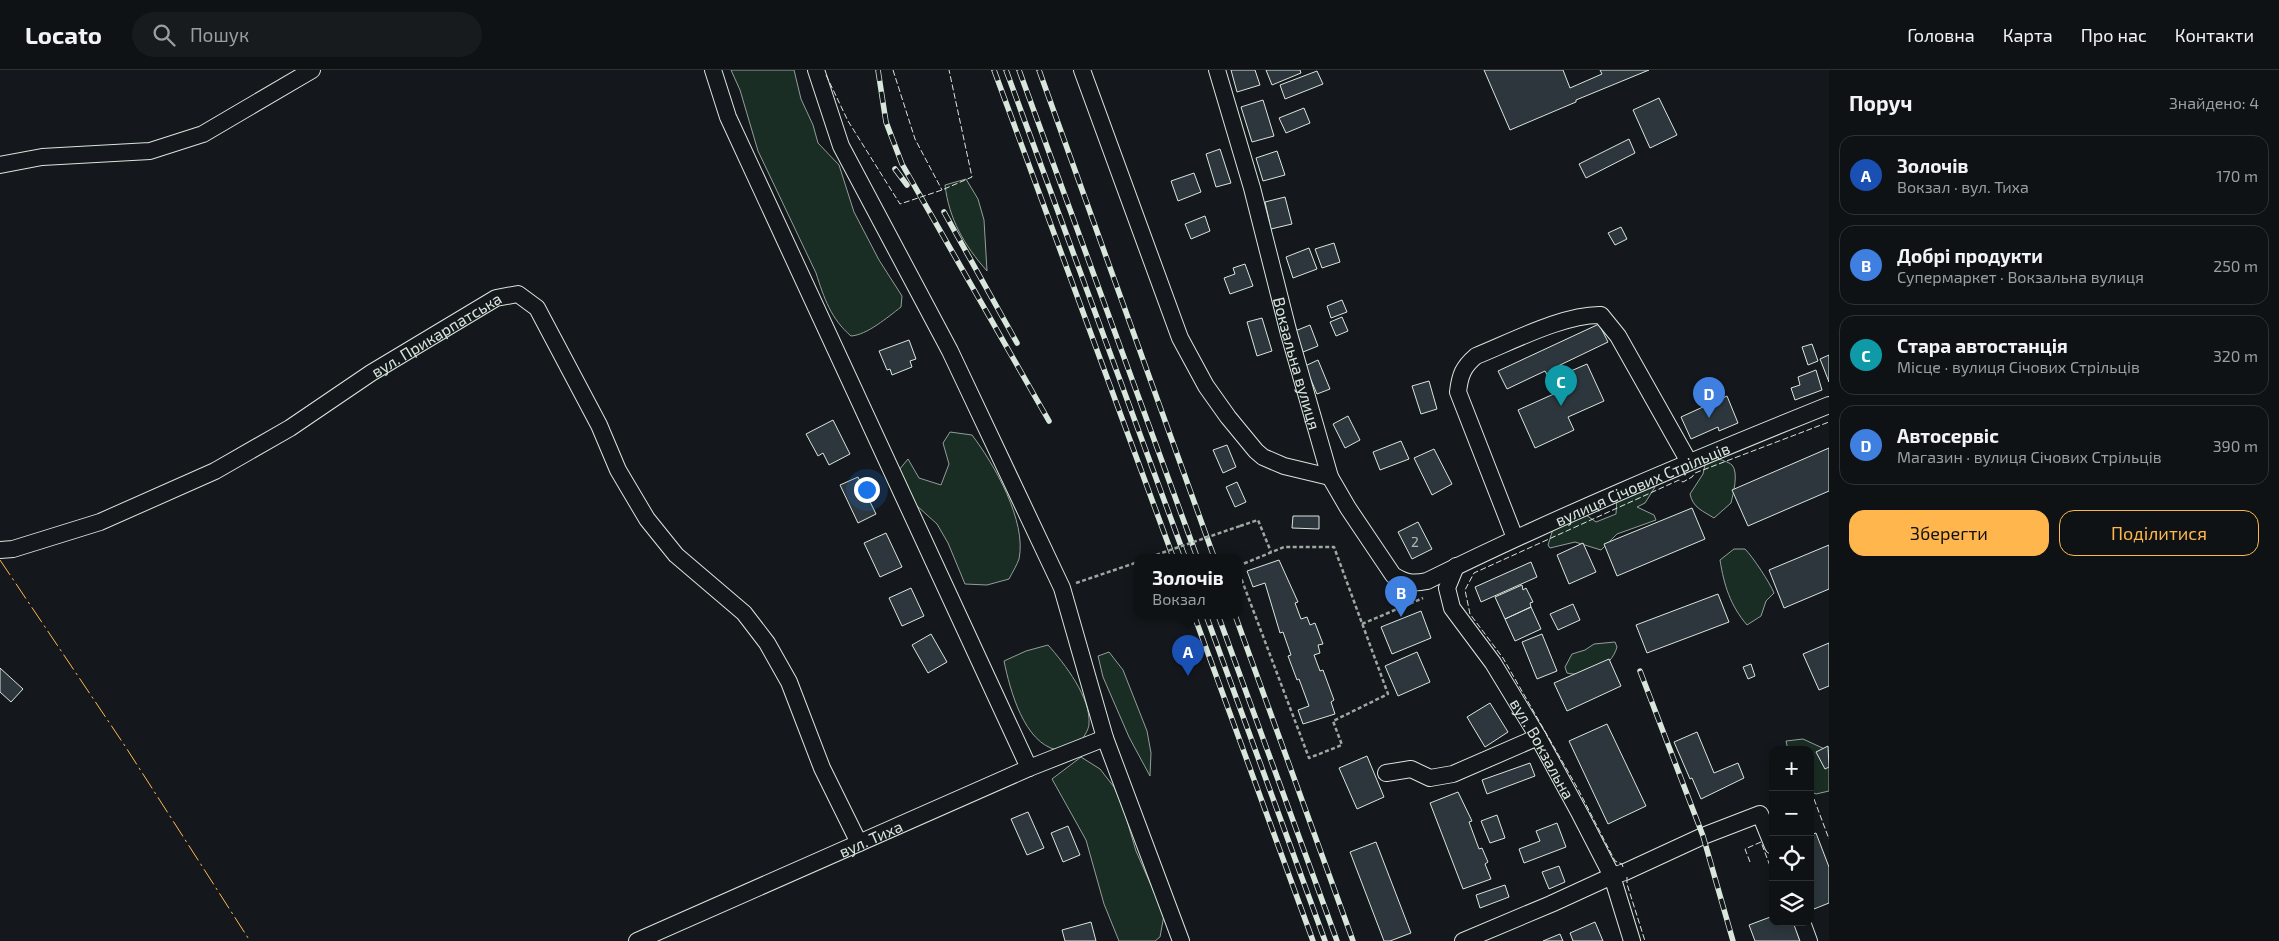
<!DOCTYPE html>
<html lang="uk">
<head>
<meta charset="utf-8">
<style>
	:root { --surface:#0f1215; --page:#181b1e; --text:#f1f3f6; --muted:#9b9ea0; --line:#2f3234; --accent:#ffb74d }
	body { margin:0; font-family:"Exo 2",sans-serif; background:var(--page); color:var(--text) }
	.controls { position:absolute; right:15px; bottom:15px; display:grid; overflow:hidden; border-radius:10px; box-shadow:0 2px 8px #0003 }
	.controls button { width:45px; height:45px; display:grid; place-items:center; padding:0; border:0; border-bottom:1px solid var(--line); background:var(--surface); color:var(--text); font:25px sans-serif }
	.you { position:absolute; left:866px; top:419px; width:18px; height:18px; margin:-12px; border:4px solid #fff; border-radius:50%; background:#1a73e8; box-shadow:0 0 0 8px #1a73e833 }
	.badge { display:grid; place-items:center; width:32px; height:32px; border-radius:50%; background:var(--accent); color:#fff; font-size:16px; font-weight:700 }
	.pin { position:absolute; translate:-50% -41px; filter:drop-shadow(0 1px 2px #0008) }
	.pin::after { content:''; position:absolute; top:26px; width:18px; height:15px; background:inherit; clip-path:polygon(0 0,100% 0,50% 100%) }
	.popup { position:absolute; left:1134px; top:484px; width:108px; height:65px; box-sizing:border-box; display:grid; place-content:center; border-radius:10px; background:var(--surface); filter:drop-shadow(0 1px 4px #0005); font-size:16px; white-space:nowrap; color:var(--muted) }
	.popup b { font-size:19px; color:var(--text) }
	.popup::after { content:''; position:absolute; left:50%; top:100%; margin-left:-10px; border:10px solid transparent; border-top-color:var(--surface) }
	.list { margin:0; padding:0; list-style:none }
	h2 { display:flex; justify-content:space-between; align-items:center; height:65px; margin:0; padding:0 20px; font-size:21px }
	h2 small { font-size:16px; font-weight:400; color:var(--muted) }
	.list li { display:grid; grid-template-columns:32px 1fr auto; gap:15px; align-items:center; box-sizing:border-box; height:80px; margin:0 10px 10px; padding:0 10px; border:1px solid var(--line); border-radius:15px }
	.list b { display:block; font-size:19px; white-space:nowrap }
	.list p { margin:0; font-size:16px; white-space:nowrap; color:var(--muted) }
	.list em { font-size:16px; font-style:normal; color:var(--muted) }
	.actions { display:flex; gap:10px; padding:15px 20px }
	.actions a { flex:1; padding:11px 0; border:1px solid var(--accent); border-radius:15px; text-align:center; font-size:18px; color:var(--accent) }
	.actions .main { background:var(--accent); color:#111 }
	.icon { flex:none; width:28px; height:28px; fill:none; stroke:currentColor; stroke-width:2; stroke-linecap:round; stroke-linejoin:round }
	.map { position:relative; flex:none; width:1829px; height:871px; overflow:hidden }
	header { display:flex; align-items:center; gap:30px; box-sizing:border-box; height:70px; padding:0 25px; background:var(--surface); border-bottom:1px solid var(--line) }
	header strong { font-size:24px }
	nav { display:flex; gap:28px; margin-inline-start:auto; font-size:18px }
	.search { width:350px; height:45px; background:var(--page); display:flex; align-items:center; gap:12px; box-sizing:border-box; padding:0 18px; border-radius:28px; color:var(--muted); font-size:19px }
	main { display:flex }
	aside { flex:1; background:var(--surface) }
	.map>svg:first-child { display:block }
</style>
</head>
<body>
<header>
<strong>Locato</strong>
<div class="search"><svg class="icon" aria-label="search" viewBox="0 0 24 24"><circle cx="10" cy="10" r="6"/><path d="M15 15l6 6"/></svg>Пошук</div>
<nav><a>Головна</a><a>Карта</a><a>Про нас</a><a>Контакти</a></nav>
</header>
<main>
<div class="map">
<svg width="1829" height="871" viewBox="0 0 1829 871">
	<rect width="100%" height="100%" fill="#14181c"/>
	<path fill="#1a2d24" stroke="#939e99" d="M731 0H794L801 29 813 55 818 73 839 95 854 142 879 190 902 226 901 237C888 247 867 265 851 266 831 249 824 228 816 203L758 81 740 20Z
		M966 109 978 129 984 150 987 201C964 175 949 149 945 115Z
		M950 362 972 365C994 394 1027 451 1019 489 1017 495 1012 503 1009 509L987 515 965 514 948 473 937 454 905 425 894 406 908 389 919 408 941 415 949 394 943 373Z
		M1716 388C1721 390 1729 392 1732 395 1739 403 1733 424 1731 433L1714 448C1703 441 1693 438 1690 424L1703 404 1706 390Z
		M1644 415 1655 417 1645 433 1637 437 1654 445 1656 450 1617 464 1601 480 1575 472 1550 478 1548 475 1553 459 1582 442 1596 452 1616 444 1617 428Z
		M1734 479H1745C1753 487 1770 513 1774 523L1766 531 1761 546 1747 555C1730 535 1724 515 1720 490Z
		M1615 572 1617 577C1611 598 1588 608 1567 603L1565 597 1572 584 1585 580 1594 574Z
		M1048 575C1065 594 1091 628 1089 654 1089 660 1082 669 1079 675 1073 677 1063 681 1057 680 1024 673 1010 620 1004 591L1026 581Z
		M1109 582 1123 600 1147 661 1151 683 1150 706 1129 667 1103 607 1098 586Z
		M1803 669 1829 681V721L1816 724 1810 721V680H1788L1786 671Z
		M1081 687 1100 699 1114 717 1123 737 1136 781 1164 845 1160 867 1155 871H1119L1104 834 1086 770 1052 709Z"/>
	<path fill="#2c363c" stroke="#d8e6dc" d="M1231 0H1255L1260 15 1237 22Z
		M1266 0H1300L1301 3 1272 15Z
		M1484 0H1563L1570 18 1602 4 1600 0H1649L1576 30V32L1510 60Z
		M1317 1 1323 14 1285 29 1280 15Z
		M1659 28 1677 65 1650 78 1633 40Z
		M1263 30 1274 66 1252 72 1241 37Z
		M1304 38 1310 53 1286 63 1279 48Z
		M1629 69 1635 83 1586 108 1579 94Z
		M1220 79 1231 113 1216 117 1206 84Z
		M1277 81 1285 105 1263 111 1256 88Z
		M1194 103 1201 122 1178 131 1171 111Z
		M1285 127 1292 154 1271 159 1265 132Z
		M1205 146 1210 161 1191 169 1185 154Z
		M1621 157 1627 169 1615 175 1608 163Z
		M1334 173 1340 192 1322 198 1315 179Z
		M1309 178 1317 199 1293 208 1286 187Z
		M1245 194 1253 216 1230 224 1224 208 1235 204 1233 198Z
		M1342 230 1347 242 1331 248 1327 236Z
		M1342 247 1348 261 1336 266 1330 252Z
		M1262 248 1272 281 1257 286 1247 252Z
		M1599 254 1608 272 1558 296 1562 305 1550 310 1545 301 1507 319 1498 301Z
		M1310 255 1318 276 1303 282 1295 261Z
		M909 270 916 289 910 291 912 297 892 305 890 299 887 300 879 281Z
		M1812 274 1818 291 1808 295 1802 277Z
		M1829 285V312L1820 289Z
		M1318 290 1330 319 1317 324 1305 296Z
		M1587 294 1604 331 1568 347 1574 360 1535 378 1518 340 1556 323 1550 310Z
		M1816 300 1822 320 1795 330 1791 318 1800 315 1798 307Z
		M1429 311 1437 339 1421 344 1412 316Z
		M1727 326 1738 353 1719 361 1718 357 1691 369 1681 347Z
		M1348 346 1360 370 1345 378 1333 354Z
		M833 350 850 384 829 395 823 383 818 386 806 364Z
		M1401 371 1409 389 1380 400 1373 382Z
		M1227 375 1236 397 1223 403 1213 380Z
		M1829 378V421L1748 456 1732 420Z
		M1434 379 1452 414 1432 425 1414 388Z
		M858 407 876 444 858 453 840 415Z
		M1237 412 1246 432 1235 437 1226 417Z
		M1692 438 1705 469 1617 506 1604 474Z
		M1293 446H1319V459L1292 458Z
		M1418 452 1432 479 1412 489 1398 462Z
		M886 463 902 497 880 507 864 473Z
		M1583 473 1596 502 1569 514 1557 485Z
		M1829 475V519L1784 538 1769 500Z
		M1279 490 1298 532 1295 533 1301 549 1307 547 1310 555 1315 553 1323 574 1318 575 1320 583 1314 585 1320 601 1323 600 1334 630 1331 632 1335 644 1303 654 1298 640 1309 636 1299 609 1297 610 1288 586 1291 585 1283 562 1280 563 1265 513 1253 517 1247 501Z
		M1531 492 1537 507 1481 532 1475 517Z
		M1522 515 1523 520 1526 518 1533 532 1530 533 1531 537 1505 549 1495 527Z
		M911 518 924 546 902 556 889 528Z
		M1718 524 1729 552 1647 583 1636 555Z
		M1573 534 1580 550 1558 560 1550 544Z
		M1531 537 1541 559 1515 571 1505 549Z
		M1421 541 1431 568 1392 584 1381 557Z
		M931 564 947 592 928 603 912 575Z
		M1542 564 1557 601 1537 609 1522 572Z
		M1829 573V616L1819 620 1803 584Z
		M1417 582 1430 612 1398 626 1385 596Z
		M1609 589 1621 616 1567 641 1554 613Z
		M1751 594 1755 606 1748 609 1743 597Z
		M0 598 23 619 11 632 0 622Z
		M1490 633 1508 662 1485 677 1467 647Z
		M1607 654 1646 736 1608 754 1569 671Z
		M1697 662 1714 703 1738 693 1744 708 1701 729 1692 708 1690 709 1674 672Z
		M1828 676 1829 697 1825 699 1816 682Z
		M1367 686 1384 727 1357 739 1339 698Z
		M1530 693 1535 706 1487 724 1482 710Z
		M1458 722 1472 751 1469 752 1479 779 1482 778 1488 792 1485 794 1491 809 1463 819 1430 733Z
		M1028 742 1044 778 1027 785 1011 749Z
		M1497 745 1505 768 1490 773 1481 751Z
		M1557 753 1566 777 1524 793 1519 779 1540 771 1536 761Z
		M1068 756 1080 785 1063 792 1051 763Z
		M1816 763 1829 797V833L1814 839 1810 829V765Z
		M1376 772 1411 863 1390 871H1384L1350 782Z
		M1559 796 1565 812 1549 819 1542 802Z
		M1505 815 1509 827 1480 838 1476 825Z
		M1773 846V852H1794L1800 871H1755L1749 855Z
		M1091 852 1096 871H1065L1062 860Z
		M1595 852 1603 871H1573L1570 863Z
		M1560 864 1563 871H1543Z"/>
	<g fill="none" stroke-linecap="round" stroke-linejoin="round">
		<g stroke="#d8e6dc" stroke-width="18">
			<g id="minor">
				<path d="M713 0 728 47 1029 698"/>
				<path d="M816 0 841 76 950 281 1062 518 1105 668 1181 871"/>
				<path d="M1082 0 1180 268 1206 316 1228 347 1256 381 1263 387 1284 396 1330 407"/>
				<path id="s1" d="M1217 0 1252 118 1289 264 1330 407 1348 438 1393 505C1405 513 1413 514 1427 511 1558 446 1693 390 1829 335"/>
				<path d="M0 95 42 87 150 81 203 64 312 0"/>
				<path d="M1515 468 1458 322C1460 305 1463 297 1476 286 1511 272 1564 244 1601 245L1618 266 1689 392"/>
				<path id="s2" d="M0 480 13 479 100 452 215 401 290 358 371 303 496 228 518 224 537 238 599 355 618 400 647 449 676 485 744 543 767 573 789 612 822 698 859 773"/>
				<path id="s3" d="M1456 496 1447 518 1452 538 1493 593 1538 667 1580 744 1612 806 1632 871"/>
				<path d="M1386 703 1411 699 1430 708 1453 704 1538 667"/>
				<path d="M1802 852 1809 871"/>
				<path id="s4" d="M637 871 1029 698 1105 668"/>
				<path d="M1463 871 1551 834 1612 806 1625 802 1703 766 1760 744 1773 776"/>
			</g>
		</g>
		<path stroke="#9da8a2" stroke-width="2.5" stroke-dasharray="4 2.5" stroke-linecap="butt" d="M1240 456 1258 450 1271 482
			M1238 496 1284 477H1334L1388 624 1333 651 1342 675 1309 688 1238 500
			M1076 513 1138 492
			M1362 554 1423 528"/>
		<use href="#minor" stroke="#14181c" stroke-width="16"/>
		<g stroke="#d8e6dc" stroke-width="5.5">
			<path id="rail" d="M878 0 886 52 902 94 1049 351
				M994 0 1173 487
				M1006 0 1185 487
				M1019 0 1197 487
				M1039 0 1214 487
				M895 99 907 115
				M944 142 1017 273
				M1194 545 1313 871
				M1206 545 1325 871
				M1218 545 1337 871
				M1235 545 1353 871
				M1640 601 1703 766 1733 871"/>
		</g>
		<use href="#rail" stroke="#14181c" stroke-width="4" stroke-dasharray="11" stroke-linecap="butt"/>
		<path stroke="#9da8a2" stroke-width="2.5" stroke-dasharray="4 2.5" stroke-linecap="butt" d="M1150 487 1240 456"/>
		<path stroke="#d8e6dc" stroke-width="1" stroke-dasharray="6 2.5" stroke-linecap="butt" d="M893 0 915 69 942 120
			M826 5 848 51 900 134 942 120 972 107 949 0
			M1814 729 1829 769
			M1750 792 1745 779 1761 772 1773 804
			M1623 797 1622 794 1615 791 1578 719 1503 588 1470 544 1465 520 1474 503 1679 410 1683 412 1692 407 1695 403 1829 352
			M1627 807V814L1645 871"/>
		<path stroke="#ffb74d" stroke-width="1" stroke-dasharray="18 4 2.5 4" stroke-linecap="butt" d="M0 490 125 676 250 871"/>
	</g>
	<g text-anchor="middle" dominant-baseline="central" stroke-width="4" stroke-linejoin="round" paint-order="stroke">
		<g font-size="14" fill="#adbab4">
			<text x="1415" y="471">2</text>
		</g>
		<g font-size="16" fill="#d8e6dc" stroke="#14181c">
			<text stroke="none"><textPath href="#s2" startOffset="490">вул. Прикарпатська</textPath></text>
			<text stroke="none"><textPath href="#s1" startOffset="304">Вокзальна вулиця</textPath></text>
			<text stroke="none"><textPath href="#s1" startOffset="811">вулиця Січових Стрільців</textPath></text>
			<text stroke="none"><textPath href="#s3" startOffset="212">вул. Вокзальна</textPath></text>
			<text stroke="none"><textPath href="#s4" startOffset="255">вул. Тиха</textPath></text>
		</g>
	</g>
</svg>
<div class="controls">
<button>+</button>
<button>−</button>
<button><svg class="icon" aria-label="locate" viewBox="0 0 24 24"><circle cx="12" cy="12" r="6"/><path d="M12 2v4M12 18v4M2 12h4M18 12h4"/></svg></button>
<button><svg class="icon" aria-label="layers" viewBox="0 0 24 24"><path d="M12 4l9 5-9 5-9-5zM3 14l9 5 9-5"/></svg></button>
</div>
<div class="you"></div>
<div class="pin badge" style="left:1188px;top:606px;background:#1a4fb4">A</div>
<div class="popup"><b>Золочів</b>Вокзал</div>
<div class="pin badge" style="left:1401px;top:547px;background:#3f7fe0">B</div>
<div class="pin badge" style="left:1561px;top:336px;background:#0f9aa8">C</div>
<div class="pin badge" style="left:1709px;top:348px;background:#3f7fe0">D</div>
</div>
<aside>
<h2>Поруч<small>Знайдено: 4</small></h2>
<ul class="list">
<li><span class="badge" style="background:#1a4fb4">A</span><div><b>Золочів</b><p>Вокзал · вул. Тиха</p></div><em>170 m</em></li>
<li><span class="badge" style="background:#3f7fe0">B</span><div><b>Добрі продукти</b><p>Супермаркет · Вокзальна вулиця</p></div><em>250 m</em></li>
<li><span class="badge" style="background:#0f9aa8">C</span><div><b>Стара автостанція</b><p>Місце · вулиця Січових Стрільців</p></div><em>320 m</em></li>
<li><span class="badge" style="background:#3f7fe0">D</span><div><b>Автосервіс</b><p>Магазин · вулиця Січових Стрільців</p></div><em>390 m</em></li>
</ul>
<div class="actions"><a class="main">Зберегти</a><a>Поділитися</a></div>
</aside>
</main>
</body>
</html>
